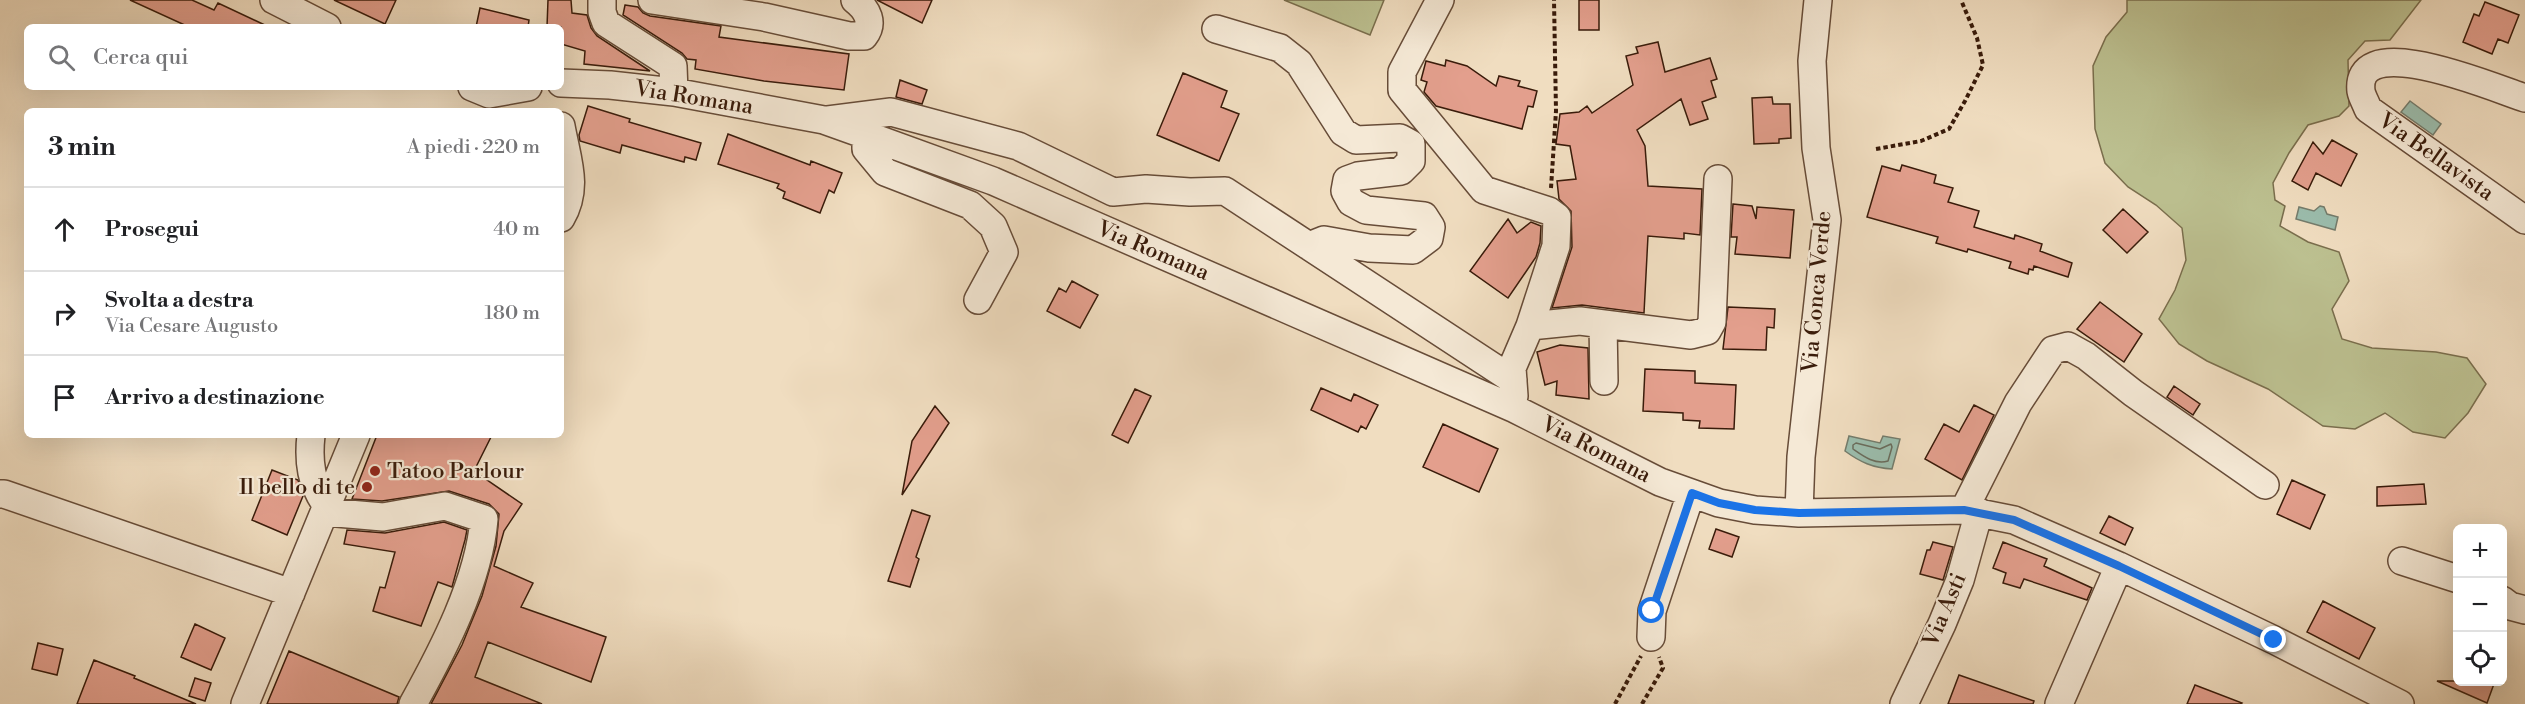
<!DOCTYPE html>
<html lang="it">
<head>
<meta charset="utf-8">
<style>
	:root { --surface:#fff; --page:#f2f2f2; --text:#202124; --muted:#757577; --line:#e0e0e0 }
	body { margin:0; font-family:"Libre Bodoni",serif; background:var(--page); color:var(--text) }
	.controls { position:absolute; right:18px; bottom:18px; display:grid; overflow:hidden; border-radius:9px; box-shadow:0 6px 24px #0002 }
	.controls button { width:54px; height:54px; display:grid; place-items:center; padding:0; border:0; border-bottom:2px solid var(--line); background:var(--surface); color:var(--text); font:30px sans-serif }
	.stop { position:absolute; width:18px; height:18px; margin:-14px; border:4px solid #1a73e8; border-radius:50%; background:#fff }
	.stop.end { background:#1a73e8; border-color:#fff; box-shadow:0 2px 6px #0008 }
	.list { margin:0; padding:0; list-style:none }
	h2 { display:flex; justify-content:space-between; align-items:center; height:78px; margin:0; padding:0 24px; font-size:26px }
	h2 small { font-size:20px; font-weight:400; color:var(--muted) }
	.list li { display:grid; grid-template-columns:39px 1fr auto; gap:18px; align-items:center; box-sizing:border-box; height:84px; padding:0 24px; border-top:2px solid var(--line) }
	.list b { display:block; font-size:22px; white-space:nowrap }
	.list p { margin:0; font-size:20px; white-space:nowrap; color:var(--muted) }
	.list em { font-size:20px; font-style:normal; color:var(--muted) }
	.icon { flex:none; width:33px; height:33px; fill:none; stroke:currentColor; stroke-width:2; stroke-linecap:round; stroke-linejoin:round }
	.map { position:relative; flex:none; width:2525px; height:704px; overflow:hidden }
	.search { position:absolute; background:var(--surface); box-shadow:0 6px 24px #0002; left:24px; top:24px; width:540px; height:66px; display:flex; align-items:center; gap:15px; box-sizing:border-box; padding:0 21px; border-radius:9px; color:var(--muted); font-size:22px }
	.panel { position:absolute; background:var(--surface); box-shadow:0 6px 24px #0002; left:24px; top:108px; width:540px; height:330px; border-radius:9px }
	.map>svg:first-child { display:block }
</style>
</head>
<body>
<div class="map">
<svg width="2525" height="704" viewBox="0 0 2525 704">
	<rect width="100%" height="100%" fill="#f0ddc0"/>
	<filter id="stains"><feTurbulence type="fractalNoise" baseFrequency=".00333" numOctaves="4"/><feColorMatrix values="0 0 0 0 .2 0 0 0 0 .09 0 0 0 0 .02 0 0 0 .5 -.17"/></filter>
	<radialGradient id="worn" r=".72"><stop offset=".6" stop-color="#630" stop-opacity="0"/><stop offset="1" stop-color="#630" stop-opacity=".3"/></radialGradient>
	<path fill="#bcc090" stroke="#7a6e4d" stroke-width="1.5" d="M1284 0H1384L1370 35Z
		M2127 0H2421L2390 40 2365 41 2348 60 2349 106 2339 116 2308 125 2289 153 2273 183 2275 200 2285 206 2280 226 2308 242 2339 252 2349 281 2332 309 2342 339 2372 348 2436 352 2467 358 2486 384 2468 413 2445 438 2413 432 2385 413 2355 429 2323 426 2268 389 2207 361 2179 344 2159 319 2175 290 2186 260 2182 228 2156 205 2128 187 2105 163 2095 129 2093 66 2106 37 2127 12Z"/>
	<path fill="#9bbdad" stroke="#747c6c" stroke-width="1.5" d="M2410 101 2441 124 2433 135 2401 112Z
		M2320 206 2324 207 2327 214 2338 217 2335 230 2296 219 2299 207 2314 211Z
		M1849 436 1880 443 1883 436 1900 439 1892 469C1873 468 1860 462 1845 451Z"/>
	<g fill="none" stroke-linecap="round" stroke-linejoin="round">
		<path stroke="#6a6c5c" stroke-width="1.5" d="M1856 443 1880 449 1891 444 1892 447 1888 461C1875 465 1863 456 1853 449V445Z"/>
	</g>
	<path fill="#e39f8d" stroke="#391b0a" stroke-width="1.5" d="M130 0H192L214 10 218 3 269 27H189Z
		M334 0H396L385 24Z
		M548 0H571L572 13 587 15 591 28 597 36 650 71 584 64 585 51 561 44V27H547Z
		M877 0H932L922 23Z
		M1579 0H1599V30H1579Z
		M2485 2 2519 15 2508 43 2498 39 2492 54 2463 42 2474 14 2479 16Z
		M625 5 638 7 643 13 650 16 721 26 719 37 849 54 844 90 764 81 695 69 696 60 687 59 682 53 623 15Z
		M480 8 529 20 528 27H476Z
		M1658 42 1665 72 1710 58 1717 79 1711 81 1716 97 1702 102 1708 119 1690 125 1681 99 1637 130 1645 146 1648 186 1702 189 1700 235 1684 233V239L1648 236 1644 313 1582 305 1552 308 1572 247 1571 211 1559 199 1557 181 1576 179 1570 146 1556 144 1560 114 1579 112 1587 106 1592 113 1633 85 1626 56 1638 53 1636 47Z
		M1446 60 1467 66 1496 86 1499 76 1520 81 1518 86 1537 91 1533 107 1528 106 1522 129 1436 106 1424 92 1427 82 1421 80 1426 61 1445 66Z
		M1183 73 1227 91 1221 107 1239 114 1219 161 1157 135Z
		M900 80 927 90 922 104 896 97Z
		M1772 97 1773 104H1790L1791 138 1779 139V143L1754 144 1752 98Z
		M588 106 630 119 629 122 701 143 696 160 685 157 684 162 622 145 620 153 580 141 579 135Z
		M728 134 810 165 811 161 842 173 834 193 829 190 820 213 783 198 785 192 777 188 779 184 718 164Z
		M2332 140 2357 154 2341 186 2316 173 2308 190 2292 181 2313 142 2323 154Z
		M1902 165 1936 175 1934 183 1953 188 1948 202 1979 211 1974 227 2014 239 2015 235 2042 244 2040 251 2072 263 2068 277 2034 266 2033 270 2029 269 2028 274 2009 268 2011 262 1968 249 1967 252 1936 243 1938 237 1867 217 1882 166 1900 171Z
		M1733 204 1752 206 1756 219 1757 207 1794 210 1790 258 1735 254 1737 237H1731Z
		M2123 209 2148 232 2127 253 2103 230Z
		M1508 219 1517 233 1531 222 1541 226 1540 243 1536 257 1508 298 1470 271Z
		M1072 281 1098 295 1080 328 1047 311 1059 288 1066 292Z
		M2100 302 2142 334 2124 362 2077 329Z
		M1728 307 1775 309 1774 328 1767 327 1766 350 1723 349Z
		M1560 345 1588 348 1589 399 1556 395 1557 381 1545 385 1537 352Z
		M1645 369 1695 371V383L1736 385 1734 429 1699 428 1700 421 1683 420V413L1643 411Z
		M2174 386 2200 404 2193 415 2167 397Z
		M1321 388 1351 401 1354 394 1378 405 1366 429 1361 426 1358 432 1311 410Z
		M1135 389 1151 396 1128 443 1112 435Z
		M1974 405 1994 415 1962 480 1925 459 1944 424 1959 432Z
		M935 406 949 423 902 495 912 441Z
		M1443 424 1498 449 1479 492 1423 467Z
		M377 435H492L474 471 522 504 504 531 494 566 533 583 521 607 606 637 591 682 488 642 475 677 542 704H431L462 645 482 596 496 546 499 514 489 504 449 491 382 501 352 499Z
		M272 470 298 480 303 496 287 535 252 520Z
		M2292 480 2325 495 2310 529 2277 514Z
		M2424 484 2426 504 2377 506V487Z
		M912 510 930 516 916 557 919 559 910 587 888 581Z
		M2109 516 2133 528 2125 545 2100 533Z
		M444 522 467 530 465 540 452 587 438 582 421 626 373 611 380 587 385 588 395 552 344 544 347 530 385 533Z
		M1716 529 1739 537 1732 557 1709 549Z
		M1933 542 1953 547 1943 580 1920 574 1927 550H1930Z
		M2003 542 2047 559 2044 566 2092 588 2087 600 2024 579 2020 588 2003 583 2006 573 1993 568Z
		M2323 601 2375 628 2359 659 2307 632Z
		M195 624 225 638 211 670 181 657Z
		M38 643 63 649 57 675 32 669Z
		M289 651 399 697 397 704H267Z
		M94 660 135 676 134 678 196 704H77Z
		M1959 675 2034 701 2033 704H1948Z
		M195 678 211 683 205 701 189 696Z
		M2437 681H2495L2487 703Z
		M2195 685 2242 703 2241 704H2187Z"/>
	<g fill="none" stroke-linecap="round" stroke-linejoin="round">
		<g stroke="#674c38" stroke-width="30">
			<path id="minor" d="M274 0 327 27
				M602 0V12L606 23 673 66 674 92
				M652 0 764 17 849 36H864C874 23 868 10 855 0
				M1440 0 1402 72V90L1484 190 1549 211 1557 217 1556 246 1530 326
				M1216 29 1280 48 1299 63 1343 132 1356 140 1400 138 1411 144V161L1401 171 1358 176 1347 180 1345 191 1351 202 1366 210 1424 216 1431 227 1429 238 1413 250 1369 248 1324 240 1309 246
				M561 83 610 85 674 92 824 120 866 135 993 181 1515 409 1660 482 1719 503 1755 510 1799 513 1964 510 2014 520 2119 566 2274 640 2400 704
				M472 87 489 94 528 87
				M2525 98C2499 90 2354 27 2361 91 2362 97 2366 103 2368 109L2525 220
				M828 120 891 112 1018 146 1113 192 1146 189 1190 192 1225 191 1513 380
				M561 126C567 160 579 187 561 218
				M866 135V149L885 172 970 205 993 226 1004 252 978 300
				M1603 324 1604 381
				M1514 396 1512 368 1530 326 1580 321 1691 335 1707 331 1712 322 1718 179
				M311 435C308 462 311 484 327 506
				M0 494H4L291 593
				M1964 510 2018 403 2053 350 2068 346 2086 356 2133 393 2265 485
				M325 512 383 517 445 506 484 519C479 581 443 650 413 704
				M1799 513 1801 457 1827 220 1816 148 1812 61 1818 0
				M2402 561 2458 579
				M2502 600 2510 606 2525 610
				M1651 637 1652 611 1691 493
				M245 704 356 435
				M1904 704 1942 624 1960 580 1979 512
				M2059 704 2119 566"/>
		</g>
		<path stroke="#391b0a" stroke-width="4" stroke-dasharray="4.5 3" stroke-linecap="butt" d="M1876 149 1921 141 1949 129 1965 101 1983 65 1977 38 1961 0
			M1551 188 1556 111 1554 0
			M1615 704 1641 656
			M1642 704 1663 668 1659 657"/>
		<use href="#minor" stroke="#f5e9d6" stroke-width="27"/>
	</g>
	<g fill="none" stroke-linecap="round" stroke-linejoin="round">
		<path stroke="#1a73e8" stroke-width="8" d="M1652 611 1692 493 1719 503 1755 510 1799 513 1964 510 2014 520 2119 566 2274 640"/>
	</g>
	<g fill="#8f2418" stroke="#f5e9d6" stroke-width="2">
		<circle cx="375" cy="471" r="6"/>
		<circle cx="367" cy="487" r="6"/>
	</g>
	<g text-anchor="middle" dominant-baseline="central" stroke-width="4.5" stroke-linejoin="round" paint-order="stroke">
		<g font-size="22" fill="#391b0a" stroke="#f5e9d6">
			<text transform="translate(694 98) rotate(9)">Via Romana</text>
			<text transform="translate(2436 157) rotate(35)">Via Bellavista</text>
			<text transform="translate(1153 251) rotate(23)">Via Romana</text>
			<text transform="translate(1817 292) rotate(-85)">Via Conca Verde</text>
			<text transform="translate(1596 450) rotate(27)">Via Romana</text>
			<text transform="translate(1945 610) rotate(-67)">Via Asti</text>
		</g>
		<g font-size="22" fill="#391b0a" stroke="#f5e9d6" text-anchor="start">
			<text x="387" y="471">Tatoo Parlour</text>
			<text x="355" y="487" text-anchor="end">Il bello di te</text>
		</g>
	</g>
	<rect width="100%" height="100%" filter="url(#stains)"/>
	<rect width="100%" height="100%" fill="url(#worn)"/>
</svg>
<div class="controls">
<button>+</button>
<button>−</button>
<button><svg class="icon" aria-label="locate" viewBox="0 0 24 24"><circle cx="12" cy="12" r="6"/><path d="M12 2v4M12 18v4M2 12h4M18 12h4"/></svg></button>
</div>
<div class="stop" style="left:1652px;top:611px"></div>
<div class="stop end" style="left:2274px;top:640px"></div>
<div class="search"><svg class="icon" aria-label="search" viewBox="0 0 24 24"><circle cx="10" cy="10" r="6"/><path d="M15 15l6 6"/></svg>Cerca qui</div>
<section class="panel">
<h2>3 min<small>A piedi · 220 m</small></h2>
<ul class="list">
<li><svg class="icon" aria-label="ahead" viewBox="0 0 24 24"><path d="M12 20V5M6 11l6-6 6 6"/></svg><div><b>Prosegui</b></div><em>40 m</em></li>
<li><svg class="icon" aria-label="right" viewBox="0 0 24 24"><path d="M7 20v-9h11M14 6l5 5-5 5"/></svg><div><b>Svolta a destra</b><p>Via Cesare Augusto</p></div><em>180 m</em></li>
<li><svg class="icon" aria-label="arrive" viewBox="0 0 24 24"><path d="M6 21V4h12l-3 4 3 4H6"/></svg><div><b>Arrivo a destinazione</b></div></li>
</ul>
</section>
</div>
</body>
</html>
